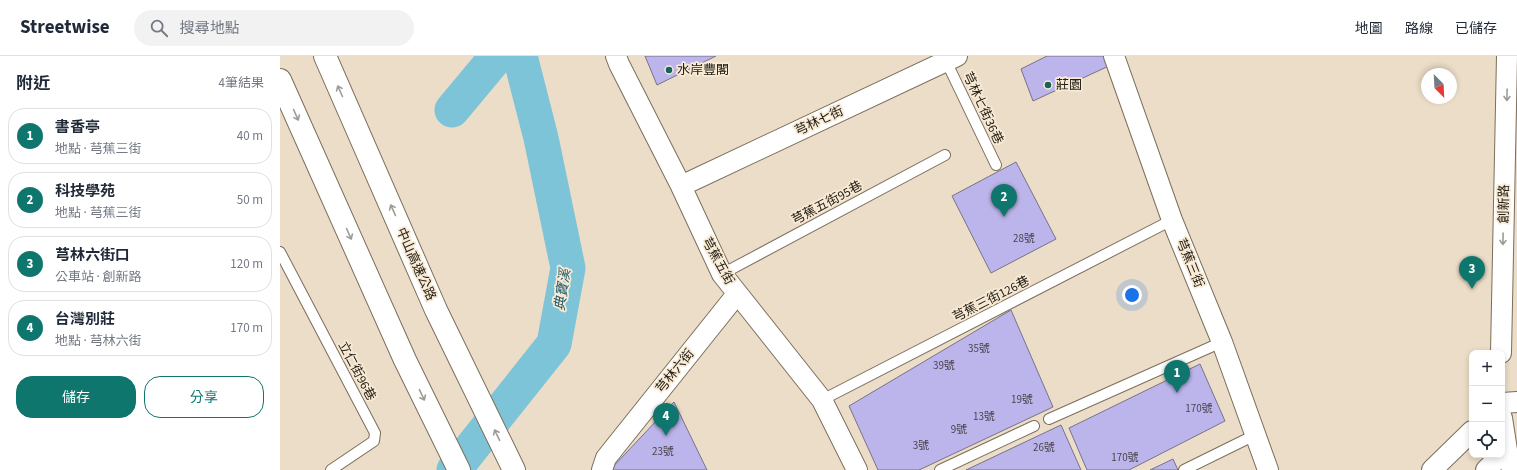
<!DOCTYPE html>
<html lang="zh-TW">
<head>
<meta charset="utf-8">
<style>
	:root { --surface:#fff; --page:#f2f2f3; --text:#1f2937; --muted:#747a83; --line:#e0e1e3; --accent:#0f766e }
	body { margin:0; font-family:"Source Sans 3","Noto Sans TC",sans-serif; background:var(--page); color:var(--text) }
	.controls { position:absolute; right:12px; bottom:12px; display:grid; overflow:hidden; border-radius:8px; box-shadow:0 2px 6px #0003 }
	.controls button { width:36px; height:36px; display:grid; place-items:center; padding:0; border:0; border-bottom:1px solid var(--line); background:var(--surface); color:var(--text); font:20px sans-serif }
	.compass { position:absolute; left:1141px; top:12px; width:36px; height:36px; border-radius:50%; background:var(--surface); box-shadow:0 2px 6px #0003; rotate:156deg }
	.you { position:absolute; left:852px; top:239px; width:14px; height:14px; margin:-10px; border:3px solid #fff; border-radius:50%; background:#1a73e8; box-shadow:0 0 0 6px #1a73e833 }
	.badge { display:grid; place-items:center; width:26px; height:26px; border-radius:50%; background:var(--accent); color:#fff; font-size:13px; font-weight:700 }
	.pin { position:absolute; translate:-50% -33px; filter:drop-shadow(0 1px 2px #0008) }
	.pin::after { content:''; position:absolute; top:21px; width:14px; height:12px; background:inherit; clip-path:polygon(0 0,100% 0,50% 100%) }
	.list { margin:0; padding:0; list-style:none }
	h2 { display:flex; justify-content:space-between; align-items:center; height:52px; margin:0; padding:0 16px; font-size:17px }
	h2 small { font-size:13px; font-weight:400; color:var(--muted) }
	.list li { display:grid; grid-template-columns:26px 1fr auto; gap:12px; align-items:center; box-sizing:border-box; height:56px; margin:0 8px 8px; padding:0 8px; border:1px solid var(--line); border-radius:16px }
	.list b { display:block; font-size:15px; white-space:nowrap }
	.list p { margin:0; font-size:13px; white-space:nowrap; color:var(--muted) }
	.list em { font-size:13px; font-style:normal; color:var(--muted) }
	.actions { display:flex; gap:8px; padding:12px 16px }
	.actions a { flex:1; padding:9px 0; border:1px solid var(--accent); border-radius:16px; text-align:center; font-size:14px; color:var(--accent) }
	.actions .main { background:var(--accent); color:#fff }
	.icon { flex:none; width:22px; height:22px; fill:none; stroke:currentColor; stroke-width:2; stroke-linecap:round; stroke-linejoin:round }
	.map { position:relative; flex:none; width:1237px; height:414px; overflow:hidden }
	header { display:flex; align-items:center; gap:24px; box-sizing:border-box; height:56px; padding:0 20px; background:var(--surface); border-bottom:1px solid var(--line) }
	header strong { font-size:19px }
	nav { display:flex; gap:22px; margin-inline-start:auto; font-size:14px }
	.search { width:280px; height:36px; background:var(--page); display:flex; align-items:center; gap:10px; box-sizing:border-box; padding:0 14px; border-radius:22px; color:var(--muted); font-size:15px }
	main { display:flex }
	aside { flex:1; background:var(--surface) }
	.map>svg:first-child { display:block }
</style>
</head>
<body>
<header>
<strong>Streetwise</strong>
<div class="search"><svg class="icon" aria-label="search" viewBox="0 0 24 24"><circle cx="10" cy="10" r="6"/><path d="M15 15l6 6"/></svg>搜尋地點</div>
<nav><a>地圖</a><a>路線</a><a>已儲存</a></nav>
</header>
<main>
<aside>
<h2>附近<small>4筆結果</small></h2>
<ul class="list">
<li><span class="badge">1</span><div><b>書香亭</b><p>地點 · 芎蕉三街</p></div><em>40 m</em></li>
<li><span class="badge">2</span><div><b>科技學苑</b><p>地點 · 芎蕉三街</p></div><em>50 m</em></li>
<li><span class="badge">3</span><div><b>芎林六街口</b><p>公車站 · 創新路</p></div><em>120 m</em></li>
<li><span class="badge">4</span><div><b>台灣別莊</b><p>地點 · 芎林六街</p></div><em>170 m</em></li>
</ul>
<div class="actions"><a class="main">儲存</a><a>分享</a></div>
</aside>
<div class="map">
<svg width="1237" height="414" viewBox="0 0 1237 414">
	<rect width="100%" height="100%" fill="#ebddc7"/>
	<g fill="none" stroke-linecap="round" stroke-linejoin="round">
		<path stroke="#7ec4d9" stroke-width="35" d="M172 54 217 0
			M174 414 274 288 288 212 261 82 240 0"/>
	</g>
	<path fill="#bcb5eb" stroke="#767388" d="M365 0H436L377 29Z
		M767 0H827L831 9 753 45 741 13Z
		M736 106 776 183 711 217 672 140Z
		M731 254 773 351 639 414H598L569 350Z
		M920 308 945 365 849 414H807L789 372Z
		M394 346 427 414H330Z
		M781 369 801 414H686Z
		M893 403 898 414H870Z"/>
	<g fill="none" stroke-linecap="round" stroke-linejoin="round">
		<g stroke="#7b6e5b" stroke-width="12">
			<path id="lane" d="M666 5 716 109
				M0 196 95 377 94 385 51 414
				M442 218 665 99
				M542 344 892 164
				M769 363 942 286
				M660 414 754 370
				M904 414 975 379"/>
		</g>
		<g stroke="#7b6e5b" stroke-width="22">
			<path id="street" d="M336 0 339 8 401 130 442 218 542 344 577 414
				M834 0 892 164 942 286 988 414
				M401 130 677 0
				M1221 297 1227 0
				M1222 347 1237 346
				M1222 362 1227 394 1232 414
				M322 414 326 402 457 238
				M1152 414 1192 375
				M1206 414 1221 399"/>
		</g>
		<g stroke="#7b6e5b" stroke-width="24">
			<path id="highway" d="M45 0 156 254 234 414
				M0 24 125 304 179 414"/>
		</g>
		<use href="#lane" stroke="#fff" stroke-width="10"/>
		<use href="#street" stroke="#fff" stroke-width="20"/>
		<use href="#highway" stroke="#fff" stroke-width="22"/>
	</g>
	<defs><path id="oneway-shaft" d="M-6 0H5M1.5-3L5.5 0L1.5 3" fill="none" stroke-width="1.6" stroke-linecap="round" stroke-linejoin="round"/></defs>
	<g stroke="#9d9b97">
		<use href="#oneway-shaft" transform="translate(60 35) rotate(-114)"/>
		<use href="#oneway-shaft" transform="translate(1227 39) rotate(91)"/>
		<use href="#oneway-shaft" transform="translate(16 59) rotate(66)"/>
		<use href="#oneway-shaft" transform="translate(113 154) rotate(-114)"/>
		<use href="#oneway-shaft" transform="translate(69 178) rotate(66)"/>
		<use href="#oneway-shaft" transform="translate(1223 183) rotate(91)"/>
		<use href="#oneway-shaft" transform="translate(142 339) rotate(64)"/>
		<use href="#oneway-shaft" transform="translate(217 379) rotate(-116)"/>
	</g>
	<g fill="#16635d" stroke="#f8ead4" stroke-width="1.5">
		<circle cx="389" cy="14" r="4"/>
		<circle cx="768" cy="29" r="4"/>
	</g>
	<g text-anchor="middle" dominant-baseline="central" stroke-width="3.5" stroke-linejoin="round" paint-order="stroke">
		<g font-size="11" fill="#4b454d">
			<text x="744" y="182">28號</text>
			<text x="699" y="292">35號</text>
			<text x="664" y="309">39號</text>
			<text x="742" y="343">19號</text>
			<text x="919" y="352">170號</text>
			<text x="704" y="360">13號</text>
			<text x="679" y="373">9號</text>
			<text x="641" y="389">3號</text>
			<text x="764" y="391">26號</text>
			<text x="383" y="395">23號</text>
			<text x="845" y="401">170號</text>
		</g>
		<g font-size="13" fill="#252018" stroke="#f8ead4" text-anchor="start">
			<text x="397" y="14">水岸豐閣</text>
			<text x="776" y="29">莊園</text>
		</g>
		<g font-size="13" fill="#252018" stroke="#f8ead4">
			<text transform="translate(703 52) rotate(65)">芎林七街36巷</text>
			<text transform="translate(539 65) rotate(-25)">芎林七街</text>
			<text transform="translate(547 147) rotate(-28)">芎蕉五街95巷</text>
			<text transform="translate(1224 148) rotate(-89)">創新路</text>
			<text transform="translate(438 205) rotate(61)">芎蕉五街</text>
			<text transform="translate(910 207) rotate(68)">芎蕉三街</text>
			<text transform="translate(136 208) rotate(66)">中山高速公路</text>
			<text transform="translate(711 243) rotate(-27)">芎蕉三街126巷</text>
			<text transform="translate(77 315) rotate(62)">立仁街96巷</text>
			<text transform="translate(395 315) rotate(-51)">芎林六街</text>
		</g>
		<g font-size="14" font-style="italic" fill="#225c6b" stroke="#f8ead4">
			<text transform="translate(283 234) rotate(-82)">典寶溪</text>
		</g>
	</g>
</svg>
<div class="controls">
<button>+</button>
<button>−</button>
<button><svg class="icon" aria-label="locate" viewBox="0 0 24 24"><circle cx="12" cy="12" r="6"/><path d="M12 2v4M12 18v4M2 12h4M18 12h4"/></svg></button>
</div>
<svg class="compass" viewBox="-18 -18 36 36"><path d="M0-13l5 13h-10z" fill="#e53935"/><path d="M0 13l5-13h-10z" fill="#747a83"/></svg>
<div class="you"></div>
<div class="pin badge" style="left:897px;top:337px">1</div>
<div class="pin badge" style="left:724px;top:161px">2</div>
<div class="pin badge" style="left:1192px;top:233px">3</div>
<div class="pin badge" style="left:386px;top:380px">4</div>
</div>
</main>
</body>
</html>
